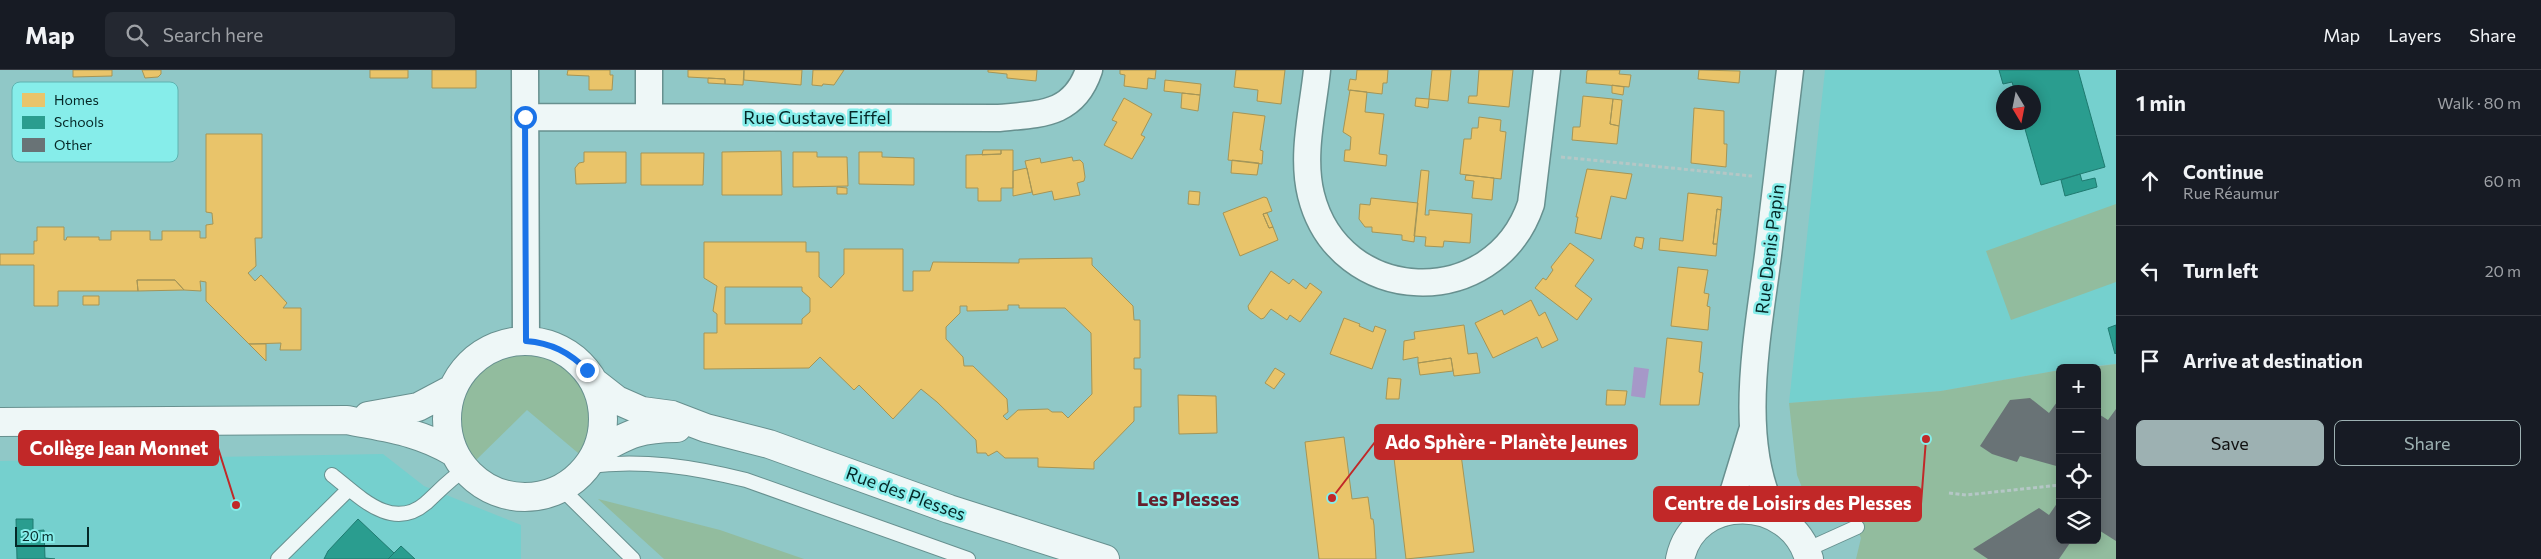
<!DOCTYPE html>
<html lang="en">
<head>
<meta charset="utf-8">
<style>
	:root { --surface:#171b24; --page:#242831; --text:#f1f3f6; --muted:#9ea1a6; --line:#363941; --accent:#9db1b2 }
	body { margin:0; font-family:Commissioner,sans-serif; background:var(--page); color:var(--text) }
	.controls { position:absolute; right:15px; bottom:15px; display:grid; overflow:hidden; border-radius:8px; box-shadow:0 2px 12px #0003 }
	.controls button { width:45px; height:45px; display:grid; place-items:center; padding:0; border:0; border-bottom:1px solid var(--line); background:var(--surface); color:var(--text); font:25px sans-serif }
	.compass { position:absolute; left:1996px; top:15px; width:45px; height:45px; border-radius:50%; background:var(--surface); box-shadow:0 2px 12px #0003; rotate:170deg }
	.scale { position:absolute; left:15px; bottom:12px; width:74px; box-sizing:border-box; padding-left:5px; border:2px solid #052827; border-top:0; font-size:14px; line-height:18px; white-space:nowrap; color:#052827; -webkit-text-stroke:4px #86edea; paint-order:stroke }
	.stop { position:absolute; width:15px; height:15px; margin:-11px; border:4px solid #1a73e8; border-radius:50%; background:#fff }
	.stop.end { background:#1a73e8; border-color:#fff; box-shadow:0 1px 5px #0008 }
	.list { margin:0; padding:0; list-style:none }
	h2 { display:flex; justify-content:space-between; align-items:center; height:65px; margin:0; padding:0 20px; font-size:21px }
	h2 small { font-size:16px; font-weight:400; color:var(--muted) }
	.list li { display:grid; grid-template-columns:32px 1fr auto; gap:15px; align-items:center; box-sizing:border-box; height:90px; padding:0 20px; border-top:1px solid var(--line) }
	.list b { display:block; font-size:19px; white-space:nowrap }
	.list p { margin:0; font-size:16px; white-space:nowrap; color:var(--muted) }
	.list em { font-size:16px; font-style:normal; color:var(--muted) }
	.actions { display:flex; gap:10px; padding:15px 20px }
	.actions a { flex:1; padding:11px 0; border:1px solid var(--accent); border-radius:8px; text-align:center; font-size:18px; color:var(--accent) }
	.actions .main { background:var(--accent); color:#111 }
	.icon { flex:none; width:28px; height:28px; fill:none; stroke:currentColor; stroke-width:2; stroke-linecap:round; stroke-linejoin:round }
	.map { position:relative; flex:none; width:2116px; height:489px; overflow:hidden }
	header { display:flex; align-items:center; gap:30px; box-sizing:border-box; height:70px; padding:0 25px; background:var(--surface); border-bottom:1px solid var(--line) }
	header strong { font-size:24px }
	nav { display:flex; gap:28px; margin-inline-start:auto; font-size:18px }
	.search { width:350px; height:45px; background:var(--page); display:flex; align-items:center; gap:12px; box-sizing:border-box; padding:0 18px; border-radius:8px; color:var(--muted); font-size:19px }
	main { display:flex }
	aside { flex:1; background:var(--surface) }
	.map>svg:first-child { display:block }
</style>
</head>
<body>
<header>
<strong>Map</strong>
<div class="search"><svg class="icon" aria-label="search" viewBox="0 0 24 24"><circle cx="10" cy="10" r="6"/><path d="M15 15l6 6"/></svg>Search here</div>
<nav><a>Map</a><a>Layers</a><a>Share</a></nav>
</header>
<main>
<div class="map">
<svg width="2116" height="489" viewBox="0 0 2116 489">
	<rect width="100%" height="100%" fill="#90c8c7"/>
	<path fill="#75d0ce" fill-rule="evenodd" d="M1825 0H2116V294L2060 298V300L1941 321 1789 333ZM2004 22H2034V52H2004Z
		M383 384 424 416 521 455V489H0V391Z"/>
	<path fill="#92bc9e" d="M2116 134V212L2011 250 1986 181Z
		M517 280C526 281 536 280 544 282 556 285 565 292 574 300 602 326 596 355 584 388L527 340 472 394C451 357 451 318 488 291 496 285 508 283 517 280Z
		M2116 294V489H1856L1861 468 1849 440 1809 435 1797 405 1789 333 1941 321 2060 300V470H2097V298H2084Z
		M598 429 720 460 804 489H664Z"/>
	<path fill="#a698c8" d="M1634 297 1649 299 1645 328 1631 326Z"/>
	<path fill="#e9c46a" stroke="#a59556" fill-rule="evenodd" d="M73 0H112V6L73 7Z
		M142 0H161V4L158 7 145 8Z
		M370 0H408V8H370Z
		M432 0H476V18H432Z
		M568 0H610V5H613L612 20H589V6L567 5Z
		M688 0H744L743 15 725 14V9L688 7Z
		M744 0H802L801 15 744 10Z
		M813 0H844L834 15 823 14 822 16 812 15Z
		M988 0H1037L1036 11 1007 8V4L988 2Z
		M1120 0H1156L1155 9 1148 8 1147 19 1124 16 1125 5 1120 4Z
		M1236 0H1285L1281 34 1257 31 1258 20 1234 17Z
		M1357 0H1388L1387 13H1383L1382 24 1348 20 1350 9 1356 10Z
		M1432 0H1451L1448 31 1429 29Z
		M1479 0H1513L1509 37 1468 33 1469 26H1477Z
		M1589 0H1620L1619 4 1631 5 1629 17 1586 13 1587 1Z
		M1699 0 1740 1 1739 13 1698 9Z
		M708 8 725 9V14L708 13Z
		M1165 10 1201 14 1200 25 1164 21Z
		M1612 15 1624 17 1623 25 1612 23Z
		M1350 20 1367 22 1365 42 1384 44 1379 84 1387 85 1386 96 1344 91 1345 80H1350L1351 67 1343 62Z
		M1182 23 1200 25 1198 41 1181 38Z
		M1583 26 1613 29 1610 54 1619 56 1617 74 1572 70 1573 57H1580Z
		M1124 28 1152 44 1141 65 1145 67 1132 89 1104 75 1117 52 1112 50Z
		M1416 28 1429 29 1428 38 1415 36Z
		M1613 29 1622 30 1619 56 1610 54Z
		M1694 38 1724 41V74H1727L1726 97 1691 93Z
		M1233 42 1265 46 1260 80 1263 81 1262 94 1228 90Z
		M1479 47 1501 50 1500 61 1506 62 1501 109 1460 104 1464 69H1471L1472 58H1478Z
		M206 64H262V168H255L256 196 248 203 255 211 261 205 287 233 283 238H301V280H280L281 273 249 274 206 231V212L200 211 201 221 184 220 175 210H137L138 221H58V236H34V195H0V184H34V171H37V157H64V170H66L67 167H99V170H111V161H150V170H162V161H200V168H206V155L213 154 212 143 206 142Z
		M983 80H1001V84L982 85Z
		M1001 80H1013V118H1001V131H978V118H966V85L1001 84Z
		M781 81 782 125H722V82Z
		M584 82H626V113L576 114 575 98 579 93 584 92Z
		M793 82H817V87H847L848 116 793 117Z
		M859 82H882V87L914 88V115L859 114Z
		M641 83H704L703 115H641Z
		M1072 87 1073 91 1080 90 1083 93 1085 107 1084 111 1077 113 1080 125 1054 130 1052 121 1033 125 1025 91 1040 88 1041 93Z
		M1232 90 1259 93 1257 105 1231 103Z
		M1027 98 1032 122 1013 126V101Z
		M1587 99 1632 104 1626 129 1611 126 1601 169 1575 163 1578 147H1576Z
		M1421 100 1429 101 1425 145H1429V140L1472 144 1470 173 1444 171 1443 177 1425 176 1426 167 1414 166Z
		M1466 105 1494 108 1492 130 1472 128 1474 111 1465 110Z
		M837 117 847 118V124H837Z
		M1189 121 1200 122 1199 135 1188 134Z
		M1688 123 1722 127 1721 140 1717 139 1713 174H1717L1716 186 1659 180 1660 168 1683 171Z
		M1264 127 1267 128 1272 141 1263 144 1269 158 1273 157 1278 170 1240 186 1223 143Z
		M1371 128 1418 133 1414 172 1402 170V165L1372 162V157H1365L1359 149 1360 134 1370 135Z
		M1717 139 1721 140 1717 174H1713Z
		M1267 143 1273 157 1269 158 1263 144Z
		M1636 167 1644 168 1642 179 1634 176Z
		M704 172H806V182H819V207L831 218 844 204V179H903V221H913V201H930L933 192 1019 193V189L1092 188V195L1133 236 1134 250H1140V288H1134V299H1141V337H1134V351L1094 392V399L1038 397V388H1005L997 381 988 386 986 383H977L976 370 937 332 921 319 893 349 859 315 854 320 820 287 809 298 704 299V263H717V244L713 241 717 216 704 208ZM725 217H802V221L810 228V242L802 249V254H725ZM1008 235H1019V238H1065L1091 263 1092 324 1068 348 1062 342H1052L1048 339 1018 340 1007 350 1003 346 1008 342 1007 329 973 296H964L963 287 946 269V257L960 243V236H967V241L1008 240Z
		M1570 173 1594 190 1575 216 1592 229 1577 250 1535 218 1543 208 1546 210 1553 200 1551 197Z
		M1678 197 1708 200 1704 223 1709 224 1707 236 1710 237 1708 260 1671 256Z
		M1271 201 1289 214 1293 209 1306 219 1310 213 1322 222 1300 252 1290 245 1287 250 1271 239 1264 248 1261 249 1249 240 1248 236Z
		M137 210H175L184 220 138 221Z
		M83 226H99V235H83Z
		M1531 230 1539 246 1545 242 1558 270 1542 278 1537 267 1493 288 1475 253 1502 240 1504 245Z
		M1344 248 1360 254 1359 256 1373 262 1375 256 1386 260 1372 299 1330 284Z
		M1464 255 1468 284 1477 283 1480 303 1454 306 1451 288 1418 293V287L1403 290 1404 271 1415 269 1414 262Z
		M1667 268 1702 272 1699 302 1703 303 1699 335H1660Z
		M249 274H266V291Z
		M1451 288 1453 301 1420 305 1418 293Z
		M1275 298 1285 304 1274 319 1265 313Z
		M1388 308 1401 309 1399 329H1386Z
		M1607 320 1627 321 1625 335H1606Z
		M1178 325 1216 326 1217 363 1179 364Z
		M1458 362 1474 482 1406 489 1392 371Z
		M1344 367 1352 429 1368 427 1371 449H1373L1374 455 1376 489H1319L1305 372Z"/>
	<path fill="#2a9d8f" stroke="#1f7a70" d="M1999 0H2078L2105 97 2041 115 2023 52H2034V22H2015L2012 12 2003 14Z
		M2080 104 2082 111 2095 108 2097 117 2065 126 2061 110Z
		M2116 255V283L2115 284 2108 258Z
		M16 449H33V461L44 460 45 488 55 489H17Z
		M358 449 394 483 388 489H324L328 481Z
		M401 476 415 489H388Z"/>
	<path fill="#697376" d="M2030 328 2049 343 2060 328V397L2020 386 2017 392 1992 384 1980 376 2010 330Z
		M2116 339V471L2097 459V343L2108 350Z
		M2060 429V470H2072L2059 489H1988L1973 479 2039 438 2049 445Z"/>
	<g fill="none" stroke-linecap="round" stroke-linejoin="round">
		<g stroke="#67908f" stroke-width="16">
			<path id="service" d="M588 396C643 389 693 397 746 410L968 489
				M332 405C360 427 392 462 426 433 439 421 450 409 464 400
				M562 419 633 489
				M1806 480 1857 457
				M278 489 349 419"/>
		</g>
		<g stroke="#67908f" stroke-width="29">
			<path id="minor" d="M525 0 526 271
				M1317 0C1313 40 1301 85 1311 125 1339 237 1494 243 1531 134L1547 0
				M649 46V0
				M525 47 999 48C1041 44 1074 45 1089 0
				M1722 443 1734 420 1752 361
				M1776 447C1735 374 1758 265 1768 185 1775 123 1783 62 1790 0"/>
		</g>
		<g stroke="#67908f" stroke-width="30">
			<path id="tertiary" d="M447 349a78 78 0 1 1 156 0a78 78 0 1 1-156 0Z
				M594 312 617 330 642 341 672 345 706 358 769 374 949 439 1105 489
				M368 346 418 337 452 319
				M0 352 347 350C386 358 418 361 453 382
				M597 382C628 364 641 358 677 358
				M1680 489C1694 422 1791 424 1809 489"/>
		</g>
		<path stroke="#b5c7c6" stroke-width="3" stroke-dasharray="4 2.5" stroke-linecap="butt" d="M1561 87 1752 106
			M1949 423 1966 425 2060 415"/>
		<use href="#service" stroke="#eef7f7" stroke-width="14"/>
		<use href="#minor" stroke="#eef7f7" stroke-width="26"/>
		<use href="#tertiary" stroke="#eef7f7" stroke-width="28"/>
	</g>
	<g fill="none" stroke-linecap="round" stroke-linejoin="round">
		<path stroke="#1a73e8" stroke-width="6" d="M525 47 526 271C551 273 569 282 587 300"/>
	</g>
	<g text-anchor="middle" dominant-baseline="central" stroke-width="5" stroke-linejoin="round" paint-order="stroke">
		<g font-size="18" fill="#052827" stroke="#86edea">
			<text x="817" y="47">Rue Gustave Eiffel</text>
			<text transform="translate(1769 179) rotate(-83)">Rue Denis Papin</text>
			<text transform="translate(906 423) rotate(20)">Rue des Plesses</text>
		</g>
		<g font-size="20" font-weight="bold" fill="#66202d" stroke="#86edea">
			<text x="1188" y="428">Les Plesses</text>
		</g>
	</g>
	<rect x="12" y="12" width="166" height="80" rx="8" fill="#86edea" stroke="#5fb2b0" stroke-width="1"/>
	<rect x="22" y="23" width="23" height="14" fill="#e9c46a"/>
	<rect x="22" y="46" width="23" height="13" fill="#2a9d8f"/>
	<rect x="22" y="68" width="23" height="14" fill="#697376"/>
	<g font-size="14" fill="#052827">
		<text x="54" y="35">Homes</text>
		<text x="54" y="57">Schools</text>
		<text x="54" y="80">Other</text>
	</g>
	<path fill="none" stroke="#c12828" stroke-width="2" d="M1332 428L1375 372M236 435L218 378M1926 369L1921 434"/>
	<g fill="#c12828" stroke="#86edea" stroke-width="2">
		<circle cx="1332" cy="428" r="5"/>
		<circle cx="236" cy="435" r="5"/>
		<circle cx="1926" cy="369" r="5"/>
	</g>
	<g fill="#c12828" stroke="#c12828" stroke-width="2">
		<rect x="1375" y="355" width="262" height="34" rx="5"/>
		<rect x="19" y="361" width="199" height="34" rx="5"/>
		<rect x="1654" y="417" width="267" height="34" rx="5"/>
	</g>
	<g font-size="19" text-anchor="middle" font-weight="bold" fill="#fff">
		<text x="1506" y="379">Ado Sphère - Planète Jeunes</text>
		<text x="119" y="385">Collège Jean Monnet</text>
		<text x="1788" y="440">Centre de Loisirs des Plesses</text>
	</g>
</svg>
<div class="controls">
<button>+</button>
<button>−</button>
<button><svg class="icon" aria-label="locate" viewBox="0 0 24 24"><circle cx="12" cy="12" r="6"/><path d="M12 2v4M12 18v4M2 12h4M18 12h4"/></svg></button>
<button><svg class="icon" aria-label="layers" viewBox="0 0 24 24"><path d="M12 4l9 5-9 5-9-5zM3 14l9 5 9-5"/></svg></button>
</div>
<svg class="compass" viewBox="-18 -18 36 36"><path d="M0-13l5 13h-10z" fill="#e53935"/><path d="M0 13l5-13h-10z" fill="#9ea1a6"/></svg>
<div class="scale">20 m</div>
<div class="stop" style="left:525px;top:47px"></div>
<div class="stop end" style="left:587px;top:300px"></div>
</div>
<aside>
<h2>1 min<small>Walk · 80 m</small></h2>
<ul class="list">
<li><svg class="icon" aria-label="ahead" viewBox="0 0 24 24"><path d="M12 20V5M6 11l6-6 6 6"/></svg><div><b>Continue</b><p>Rue Réaumur</p></div><em>60 m</em></li>
<li><svg class="icon" aria-label="left" viewBox="0 0 24 24"><path d="M17 20v-9H6M10 6l-5 5 5 5"/></svg><div><b>Turn left</b></div><em>20 m</em></li>
<li><svg class="icon" aria-label="arrive" viewBox="0 0 24 24"><path d="M6 21V4h12l-3 4 3 4H6"/></svg><div><b>Arrive at destination</b></div></li>
</ul>
<div class="actions"><a class="main">Save</a><a>Share</a></div>
</aside>
</main>
</body>
</html>
